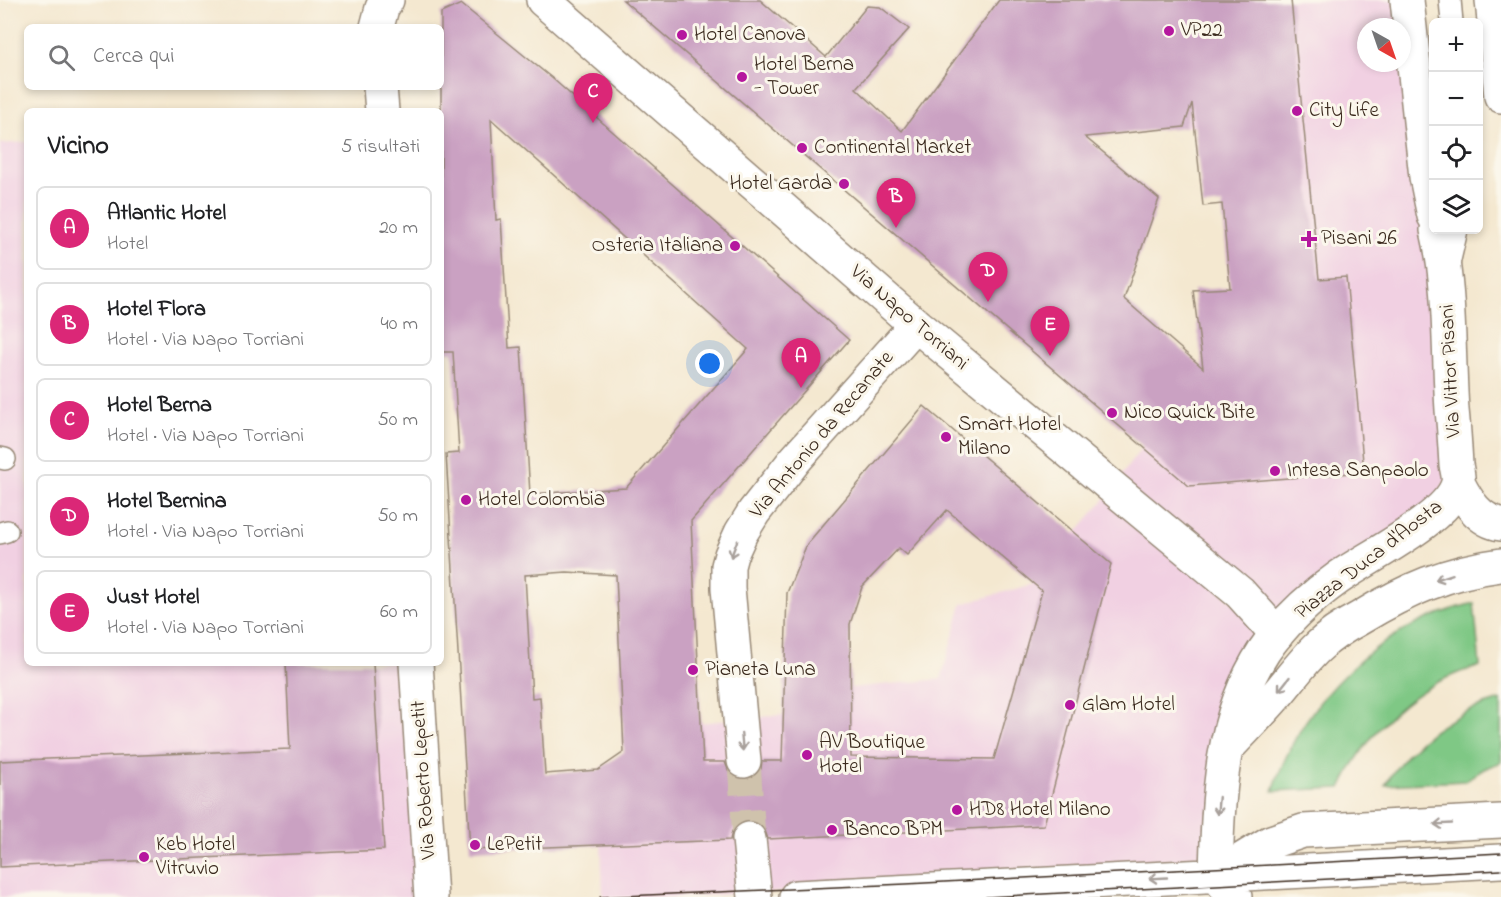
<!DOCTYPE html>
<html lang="it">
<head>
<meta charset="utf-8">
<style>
	:root { --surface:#fff; --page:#f6f6f6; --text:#202124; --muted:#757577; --line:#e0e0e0; --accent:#db2777 }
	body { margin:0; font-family:"Indie Flower",sans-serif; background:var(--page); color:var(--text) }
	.controls { position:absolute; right:18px; top:18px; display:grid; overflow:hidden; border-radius:9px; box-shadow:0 3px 9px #0003 }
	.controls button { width:54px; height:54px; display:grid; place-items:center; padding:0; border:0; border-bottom:2px solid var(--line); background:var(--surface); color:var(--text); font:30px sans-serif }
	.compass { position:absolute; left:1357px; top:18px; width:54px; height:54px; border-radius:50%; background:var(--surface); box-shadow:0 3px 9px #0003; rotate:140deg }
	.you { position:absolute; left:710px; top:364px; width:21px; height:21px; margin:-15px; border:4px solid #fff; border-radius:50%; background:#1a73e8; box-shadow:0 0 0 9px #1a73e833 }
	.badge { display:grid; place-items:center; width:39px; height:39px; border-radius:50%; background:var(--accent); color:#fff; font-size:20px; font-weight:700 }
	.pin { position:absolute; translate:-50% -50px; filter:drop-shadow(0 2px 3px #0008) }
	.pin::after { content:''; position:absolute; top:32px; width:21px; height:18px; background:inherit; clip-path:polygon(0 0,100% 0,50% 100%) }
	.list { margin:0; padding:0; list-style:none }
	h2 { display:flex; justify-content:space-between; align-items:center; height:78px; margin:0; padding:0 24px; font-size:26px }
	h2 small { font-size:20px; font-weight:400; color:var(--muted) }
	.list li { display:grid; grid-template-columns:39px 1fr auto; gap:18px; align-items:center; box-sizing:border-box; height:84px; margin:0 12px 12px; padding:0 12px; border:2px solid var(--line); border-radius:9px }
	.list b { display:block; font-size:22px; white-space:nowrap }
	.list p { margin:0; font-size:20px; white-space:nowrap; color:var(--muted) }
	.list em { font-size:20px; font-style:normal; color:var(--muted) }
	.icon { flex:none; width:33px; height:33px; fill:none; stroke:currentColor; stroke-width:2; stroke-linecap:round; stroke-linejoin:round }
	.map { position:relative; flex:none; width:1501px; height:897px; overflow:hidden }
	.search { position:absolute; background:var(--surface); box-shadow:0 3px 9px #0003; left:24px; top:24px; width:420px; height:66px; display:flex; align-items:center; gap:15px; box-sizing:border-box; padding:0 21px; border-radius:9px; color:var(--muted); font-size:22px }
	.panel { position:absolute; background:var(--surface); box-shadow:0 3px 9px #0003; left:24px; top:108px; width:420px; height:558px; border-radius:9px }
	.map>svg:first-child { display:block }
</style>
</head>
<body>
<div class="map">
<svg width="1501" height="897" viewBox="0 0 1501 897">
	<rect width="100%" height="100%" fill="#fbf7ec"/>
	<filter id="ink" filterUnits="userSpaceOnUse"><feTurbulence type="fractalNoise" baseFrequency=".0167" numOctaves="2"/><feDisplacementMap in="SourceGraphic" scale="12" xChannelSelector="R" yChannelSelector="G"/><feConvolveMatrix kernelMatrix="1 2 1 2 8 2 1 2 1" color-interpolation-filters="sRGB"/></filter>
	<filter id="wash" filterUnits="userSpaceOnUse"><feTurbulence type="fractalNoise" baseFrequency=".008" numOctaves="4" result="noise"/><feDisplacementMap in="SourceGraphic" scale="24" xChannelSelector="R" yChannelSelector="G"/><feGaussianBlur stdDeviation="1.35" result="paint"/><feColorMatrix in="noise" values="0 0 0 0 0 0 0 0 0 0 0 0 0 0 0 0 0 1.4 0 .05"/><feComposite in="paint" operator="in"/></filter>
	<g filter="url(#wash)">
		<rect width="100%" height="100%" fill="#f4e8d0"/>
		<path fill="#f1d0e2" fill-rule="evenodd" d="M1042 0H1402L1454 464 1437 497 1276 627 1115 483 1203 368 1193 290 1230 288 1222 204 1203 206 1195 126 1138 132 1133 79ZM1366 27H1402V63H1366Z
			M27 142V663H414L429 897H0V144Z
			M1108 495 1270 634 1214 872 675 897H603L598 770 624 752V730L783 715 850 711 851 688 941 679 962 604 1033 584Z"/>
		<path fill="#7fc885" stroke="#5d7952" stroke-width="1.5" d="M1474 603 1480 666C1473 669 1465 670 1458 673 1404 694 1365 736 1341 788L1273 791C1302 698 1379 626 1474 603Z
			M1501 700V762L1484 769 1465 781 1385 785C1411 741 1451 713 1501 700Z"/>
		<g id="blocks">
			<path fill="#caa1c2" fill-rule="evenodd" d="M623 0H760L826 57 867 6 880 7 909 29 856 88 902 131 999 0H1291L1319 279 1346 277 1364 472 1189 486ZM1192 103 1203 206 1222 204 1230 288 1193 290 1203 368 1124 299 1159 199 1085 137 1184 127Z
				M461 4 553 79 849 340 691 521 703 762H725L729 772 736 778 745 780 755 776 761 769 762 761H782L787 593 798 566 807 544 924 406 1111 564 1044 825 768 839 764 828 756 822 748 820 738 824 732 831 730 840 470 850 446 454 459 453 453 352H441V13ZM491 119 748 349 626 488 530 494 521 347 509 348 501 219 496 220ZM947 510 1042 591 994 759 851 757 850 624 862 587 899 548 907 555ZM567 572 616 575 624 752 598 770 545 774 540 697 532 698 525 575Z
				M286 663H373L384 850 0 867V761L290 749Z"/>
		</g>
	</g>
	<g filter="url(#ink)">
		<use href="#blocks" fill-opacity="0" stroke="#988977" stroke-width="1.5"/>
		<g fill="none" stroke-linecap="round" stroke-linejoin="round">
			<path stroke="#cfc2ac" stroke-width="33" stroke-dasharray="33 16" stroke-linecap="butt" d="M744 761 749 839"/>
			<g stroke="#988977" stroke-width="24">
				<path id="service" d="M1450 0 1452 22
					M1449 264 1457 230
					M0 458 5 459
					M0 533 7 531"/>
			</g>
			<g stroke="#988977" stroke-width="36">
				<path id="minor" d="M543 0 916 325 1240 593 1277 634
					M377 27 382 8 387 0
					M380 87 382 111
					M416 663 431 897
					M744 761 728 588V566L731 555 741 533 754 512 795 460 916 325
					M749 839 755 897"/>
			</g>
			<g stroke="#988977" stroke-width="36">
				<path id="tertiary" d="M1407 0 1426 177 1434 216
					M1492 0 1501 96
					M1458 483C1467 501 1479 521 1501 524
					M1229 746C1243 731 1259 715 1273 699 1288 682 1301 663 1318 647 1330 635 1345 626 1360 618 1406 590 1447 572 1501 565
					M1220 873 1271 842 1303 831 1501 821
					M796 897 1501 861
					M1235 897 1216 875C1218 798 1220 718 1264 651 1283 623 1310 598 1338 578 1366 558 1450 517 1458 483 1459 478 1457 470 1456 465 1455 447 1454 429 1452 410 1448 350 1451 289 1437 230"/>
			</g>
			<use href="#service" stroke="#fff" stroke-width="21"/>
			<use href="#minor" stroke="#fff" stroke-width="33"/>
			<use href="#tertiary" stroke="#fff" stroke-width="33"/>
			<path stroke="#3b2a1e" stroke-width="1.5" d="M600 897 906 884 1501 853
				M986 897 1501 870"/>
		</g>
		<defs><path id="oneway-shaft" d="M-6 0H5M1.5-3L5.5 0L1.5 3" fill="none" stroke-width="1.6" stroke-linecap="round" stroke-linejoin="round" transform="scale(1.5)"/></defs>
		<g stroke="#a79f9a">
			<use href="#oneway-shaft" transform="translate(734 549) rotate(111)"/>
			<use href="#oneway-shaft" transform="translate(1444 577) rotate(162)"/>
			<use href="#oneway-shaft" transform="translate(1284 684) rotate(128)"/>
			<use href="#oneway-shaft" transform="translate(742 742) rotate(85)"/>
			<use href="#oneway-shaft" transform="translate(1218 806) rotate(95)"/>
			<use href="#oneway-shaft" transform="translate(1443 824) rotate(177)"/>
			<use href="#oneway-shaft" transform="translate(1158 878) rotate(177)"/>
		</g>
	</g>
	<g fill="#b5179e" stroke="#fbf7ec" stroke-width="2">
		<circle cx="1169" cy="31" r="6"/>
		<circle cx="682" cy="35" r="6"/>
		<circle cx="742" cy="77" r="6"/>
		<circle cx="1297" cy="111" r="6"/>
		<circle cx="802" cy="148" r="6"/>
		<circle cx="844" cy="184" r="6"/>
		<path d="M1306 230h6v6h6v6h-6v6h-6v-6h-6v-6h6z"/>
		<circle cx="735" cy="246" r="6"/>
		<circle cx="1112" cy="413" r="6"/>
		<circle cx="946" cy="437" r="6"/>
		<circle cx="1275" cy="471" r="6"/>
		<circle cx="466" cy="500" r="6"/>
		<circle cx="693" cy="670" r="6"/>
		<circle cx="1070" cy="705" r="6"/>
		<circle cx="807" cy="755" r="6"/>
		<circle cx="957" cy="810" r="6"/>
		<circle cx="832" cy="830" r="6"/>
		<circle cx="475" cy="845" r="6"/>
		<circle cx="144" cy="857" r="6"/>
	</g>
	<g text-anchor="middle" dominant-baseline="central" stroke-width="6" stroke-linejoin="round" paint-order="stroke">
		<g font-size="21" fill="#3b2a1e" stroke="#fbf7ec" text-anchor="start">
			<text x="1181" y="31">VP22</text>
			<text x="694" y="35">Hotel Canova</text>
			<text x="754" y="65">Hotel Berna<tspan x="754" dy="24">- Tower</tspan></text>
			<text x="1309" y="111">City Life</text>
			<text x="814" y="148">Continental Market</text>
			<text x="832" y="184" text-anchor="end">Hotel Garda</text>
			<text x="1321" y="239">Pisani 26</text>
			<text x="723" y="246" text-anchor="end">Osteria Italiana</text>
			<text x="1124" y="413">Nico Quick Bite</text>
			<text x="958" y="425">Smart Hotel<tspan x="958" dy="24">Milano</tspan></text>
			<text x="1287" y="471">Intesa Sanpaolo</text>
			<text x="478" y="500">Hotel Colombia</text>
			<text x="705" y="670">Pianeta Luna</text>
			<text x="1082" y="705">Glam Hotel</text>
			<text x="819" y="743">AV Boutique<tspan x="819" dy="24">Hotel</tspan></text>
			<text x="969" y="810">HD8 Hotel Milano</text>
			<text x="844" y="830">Banco BPM</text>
			<text x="156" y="845">Keb Hotel<tspan x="156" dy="24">Vitruvio</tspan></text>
			<text x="487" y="845">LePetit</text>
		</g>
		<g font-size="21" fill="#3b2a1e" stroke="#fbf7ec">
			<text transform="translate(909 318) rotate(41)">Via Napo Torriani</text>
			<text transform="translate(1451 371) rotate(-93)">Via Vittor Pisani</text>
			<text transform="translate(822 435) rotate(-50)">Via Antonio da Recanate</text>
			<text transform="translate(1369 560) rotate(-38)">Piazza Duca d'Aosta</text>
			<text transform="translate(424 780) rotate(-94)">Via Roberto Lepetit</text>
		</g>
	</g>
</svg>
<div class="controls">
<button>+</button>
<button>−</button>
<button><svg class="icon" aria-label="locate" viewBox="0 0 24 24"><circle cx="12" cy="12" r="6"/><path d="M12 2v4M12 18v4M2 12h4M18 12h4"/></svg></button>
<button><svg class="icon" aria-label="layers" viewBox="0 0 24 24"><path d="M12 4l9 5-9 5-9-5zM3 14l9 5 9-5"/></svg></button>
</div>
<svg class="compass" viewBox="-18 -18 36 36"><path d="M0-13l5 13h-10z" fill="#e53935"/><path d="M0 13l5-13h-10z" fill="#757577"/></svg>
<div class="you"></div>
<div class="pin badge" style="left:801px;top:388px">A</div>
<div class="pin badge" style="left:896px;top:228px">B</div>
<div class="pin badge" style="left:593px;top:123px">C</div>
<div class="pin badge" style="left:988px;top:302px">D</div>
<div class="pin badge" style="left:1050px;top:356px">E</div>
<div class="search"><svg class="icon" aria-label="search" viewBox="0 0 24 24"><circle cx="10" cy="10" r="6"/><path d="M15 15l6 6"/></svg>Cerca qui</div>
<section class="panel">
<h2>Vicino<small>5 risultati</small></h2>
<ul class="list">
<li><span class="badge">A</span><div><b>Atlantic Hotel</b><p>Hotel</p></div><em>20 m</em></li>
<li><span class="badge">B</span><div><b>Hotel Flora</b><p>Hotel · Via Napo Torriani</p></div><em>40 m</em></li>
<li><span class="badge">C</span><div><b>Hotel Berna</b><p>Hotel · Via Napo Torriani</p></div><em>50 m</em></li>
<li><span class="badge">D</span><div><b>Hotel Bernina</b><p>Hotel · Via Napo Torriani</p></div><em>50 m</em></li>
<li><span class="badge">E</span><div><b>Just Hotel</b><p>Hotel · Via Napo Torriani</p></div><em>60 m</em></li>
</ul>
</section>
</div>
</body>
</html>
